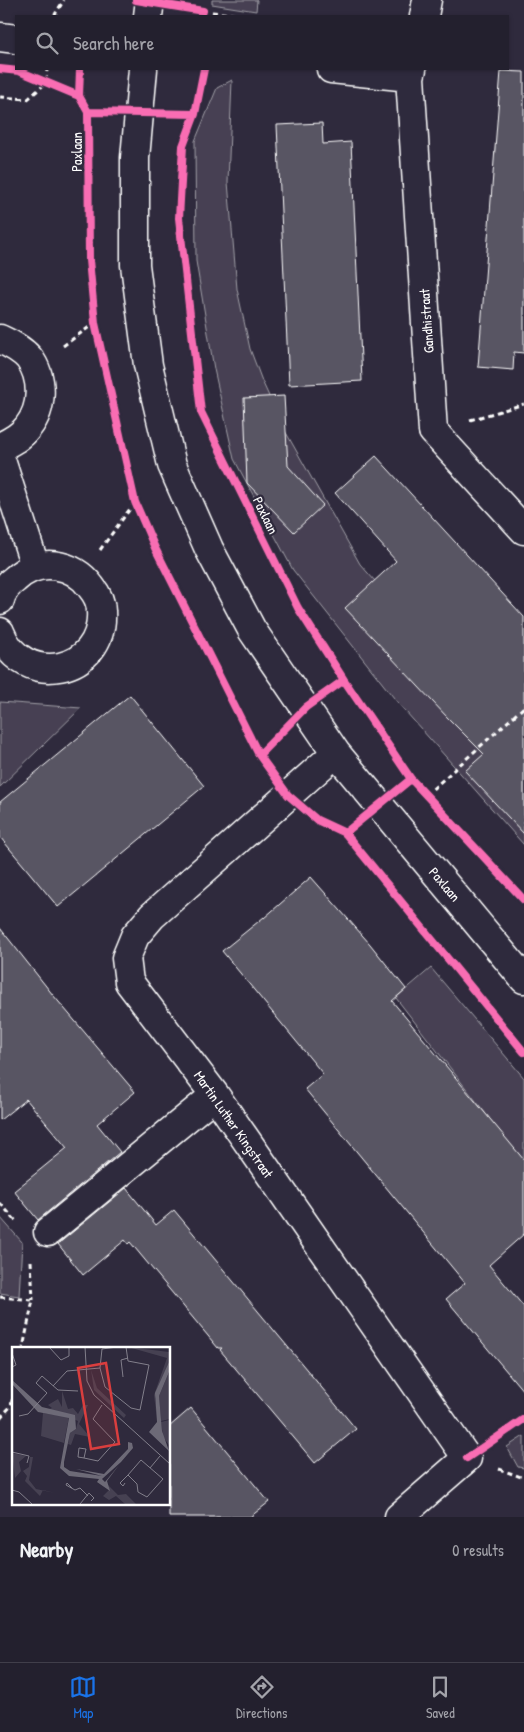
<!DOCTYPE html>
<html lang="en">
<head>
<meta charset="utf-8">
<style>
	:root { --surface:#23202e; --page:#2b2836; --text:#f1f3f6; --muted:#a3a3aa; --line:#403e4a; --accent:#1a73e8 }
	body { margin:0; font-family:"Patrick Hand",sans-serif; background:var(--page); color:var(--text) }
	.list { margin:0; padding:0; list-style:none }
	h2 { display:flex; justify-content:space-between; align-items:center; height:65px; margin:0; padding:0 20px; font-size:21px }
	h2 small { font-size:16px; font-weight:400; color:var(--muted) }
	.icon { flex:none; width:28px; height:28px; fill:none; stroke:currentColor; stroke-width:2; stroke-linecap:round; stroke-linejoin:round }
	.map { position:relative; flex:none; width:524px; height:1517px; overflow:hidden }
	.search { position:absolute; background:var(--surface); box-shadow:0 1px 4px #0004; left:15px; right:15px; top:15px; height:55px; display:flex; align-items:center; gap:12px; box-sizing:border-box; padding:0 18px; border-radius:0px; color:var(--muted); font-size:19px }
	.sheet { height:145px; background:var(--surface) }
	nav { display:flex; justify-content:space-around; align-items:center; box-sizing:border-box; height:70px; border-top:1px solid var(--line); background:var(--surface); font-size:14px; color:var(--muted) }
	nav a { display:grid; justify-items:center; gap:2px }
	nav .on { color:var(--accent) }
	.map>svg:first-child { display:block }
</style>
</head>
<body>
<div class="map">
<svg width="524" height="1517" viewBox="0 0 524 1517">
	<rect width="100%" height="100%" fill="#2f2a3d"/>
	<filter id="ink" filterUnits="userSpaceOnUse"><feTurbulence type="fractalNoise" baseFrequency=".02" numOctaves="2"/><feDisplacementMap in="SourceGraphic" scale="10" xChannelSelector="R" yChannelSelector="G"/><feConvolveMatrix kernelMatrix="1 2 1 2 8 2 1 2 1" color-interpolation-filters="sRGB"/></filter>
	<g filter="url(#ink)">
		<path fill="#464152" stroke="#a2a0a8" d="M212 0H257L256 11 212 4Z
			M232 80 228 182 237 289 250 349 262 381 284 429 360 564 524 750V845L398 703 293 570 234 459 214 369 196 261 195 141 217 88Z
			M0 702 81 708 0 787Z
			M431 968 524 1078V1163L396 998Z
			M0 1217 22 1242 19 1296 0 1293Z
			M524 1436V1468L518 1467 507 1447Z"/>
		<path fill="#595564" stroke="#fff" d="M501 71 524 72V353L514 352 513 370 478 367Z
			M322 123 323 144 351 142 362 381 289 385 277 125Z
			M284 396 288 466 323 505 294 532 247 483 244 398Z
			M376 456 524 617V834L465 771 484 754 447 717 345 608 396 561 335 493Z
			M130 695 204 786 58 907 0 837V802Z
			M311 877 370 944 406 989 392 1001 524 1160V1234L489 1265 524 1307V1392L446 1299 465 1283 305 1089 323 1074 222 951 264 917V918Z
			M0 928 53 995 135 1092 97 1124 120 1152 38 1220 14 1191 67 1148 26 1099 0 1120Z
			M126 1188 156 1225 174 1210 356 1429 315 1463 220 1350 222 1348H218L130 1242 128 1244 125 1240 83 1275 58 1244Z
			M191 1408 269 1502 250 1517H169V1427Z"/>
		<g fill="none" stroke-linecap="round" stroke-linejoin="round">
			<g stroke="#fff" stroke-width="31">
				<path id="minor" d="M148 16 150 0
					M424 16 427 0
					M0 37 16 39
					M143 69 135 158V265L148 365 172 465 209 549 252 630 336 753 524 979
					M331 69 410 77
					M412 69 410 77 433 431 524 530
					M0 339C11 344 21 349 29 358 44 378 43 408 28 427 21 437 10 442 0 447
					M0 457 35 566
					M0 600C2 592 8 584 15 579 38 557 73 562 91 587 96 593 101 602 101 611 105 674 22 690 0 632
					M336 753 152 916 135 936 126 958 129 982 215 1095 467 1458 399 1517
					M48 1232 215 1095"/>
			</g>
			<path stroke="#fff" stroke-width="3" stroke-dasharray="5 4" stroke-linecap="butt" d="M203 11 247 16
				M54 16 64 0
				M0 97 28 99 46 83 47 69
				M63 346 95 323
				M470 420 524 404
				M100 550 135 502
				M426 795 524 707
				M0 1203 16 1221
				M31 1261 33 1300
				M0 1297 33 1300 23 1348
				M0 1418 11 1406 14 1392
				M499 1469 524 1478"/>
			<use href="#minor" stroke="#2f2a3d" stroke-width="28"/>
			<g stroke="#2f2a3d" stroke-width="11">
				<path id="cycleway" d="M136 0 203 11
					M0 69 19 71 79 96
					M80 69 79 96 88 112 89 260 95 323 135 502 155 548 259 755 288 795 317 820 345 833 524 1052
					M204 69 195 114 183 146 179 218 201 412 298 608 344 680 411 779 524 900
					M88 112 195 114
					M259 755 306 707 344 680
					M345 833 411 779
					M467 1458 524 1419"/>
			</g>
			<use href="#cycleway" stroke="#f96db3" stroke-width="8"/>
		</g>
	</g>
	<g text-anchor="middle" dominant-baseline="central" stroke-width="4.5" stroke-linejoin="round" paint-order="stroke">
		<g font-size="14" fill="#fff" stroke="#2f2a3d">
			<text transform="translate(76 152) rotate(-90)">Paxlaan</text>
			<text transform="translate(426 321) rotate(-94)">Gandhistraat</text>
			<text transform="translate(266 515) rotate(64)">Paxlaan</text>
			<text transform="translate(445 884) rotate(50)">Paxlaan</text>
			<text transform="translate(234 1124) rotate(55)">Martin Luther Kingstraat</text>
		</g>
	</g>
	<g transform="translate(12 1347)">
		<rect width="158" height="158" fill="#2f2a3d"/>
		<path d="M116 0 157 5V15L143 51 145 73 142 48 155 11ZM79 23 85 41 114 68 112 71 82 43ZM157 25 158 72 149 74 147 49ZM50 44 56 62 61 61 66 67 71 58H76L67 77 78 90 63 87 59 98 56 97 58 86 64 82 66 74 37 62 40 61 36 58 46 52 50 60ZM31 66 57 70 52 96 29 89ZM157 73V98L151 90 149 75ZM0 106 14 109 7 115 9 124 3 131ZM18 110H21L17 133 24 142 43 146 31 143 28 149 13 134 15 129 11 124 17 120ZM96 138 106 148 114 147 124 157H113L104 149 97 153 91 149 97 143Z" fill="#464152"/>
		<path d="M157 15V25L147 49 150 84 157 104 137 85 145 75 143 46ZM0 33 30 60 63 68 64 82 58 86 52 115V120L58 124 90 129 64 122 92 127 116 102V95L120 96 121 101 109 115 90 132 93 135 107 118 95 134 98 144 85 135 87 132 57 129 48 121 57 71 26 65 0 37Z" fill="#6d6a77"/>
		<path fill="none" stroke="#827f8b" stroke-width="1" d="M37 0 49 13 57 9V0M73 0 75 34 82 48 158 117M105 0 90 2 88 21 93 40 119 61 128 63 137 18 116 14 114 0M0 6 4 18 0 20M111 30 109 13 116 11M41 39 55 24 88 21M7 69 16 67 35 46 24 36 30 29 46 43 66 44M0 105 17 109 15 116M72 111 66 110 67 101 74 102 72 111 86 114 103 95 81 72 90 58M129 113 151 132 135 150 126 145 125 137 116 128ZM138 121 148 109M113 136 111 139 108 136 116 128M60 141 55 136 54 138 63 143 68 141 76 149M0 143 7 145 20 157M68 157 77 146 82 151 79 154"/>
		<path fill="#da3e3e" fill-opacity="0.15" stroke="#da3e3e" stroke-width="2.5" d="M94 16 107 97 79 102 66 21Z"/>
		<rect width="158" height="158" fill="none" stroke="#fff" stroke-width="2.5"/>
	</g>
</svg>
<div class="search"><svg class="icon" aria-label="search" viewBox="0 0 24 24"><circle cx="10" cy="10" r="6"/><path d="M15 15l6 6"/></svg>Search here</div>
</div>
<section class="sheet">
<h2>Nearby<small>0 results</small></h2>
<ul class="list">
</ul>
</section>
<nav>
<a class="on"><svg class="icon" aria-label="map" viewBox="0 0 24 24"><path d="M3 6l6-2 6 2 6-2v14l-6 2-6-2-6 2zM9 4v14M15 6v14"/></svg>Map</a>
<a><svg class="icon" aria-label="directions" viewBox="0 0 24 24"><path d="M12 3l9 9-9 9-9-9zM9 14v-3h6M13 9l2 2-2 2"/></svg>Directions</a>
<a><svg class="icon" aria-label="saved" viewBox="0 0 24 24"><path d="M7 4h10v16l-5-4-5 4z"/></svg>Saved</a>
</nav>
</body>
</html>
